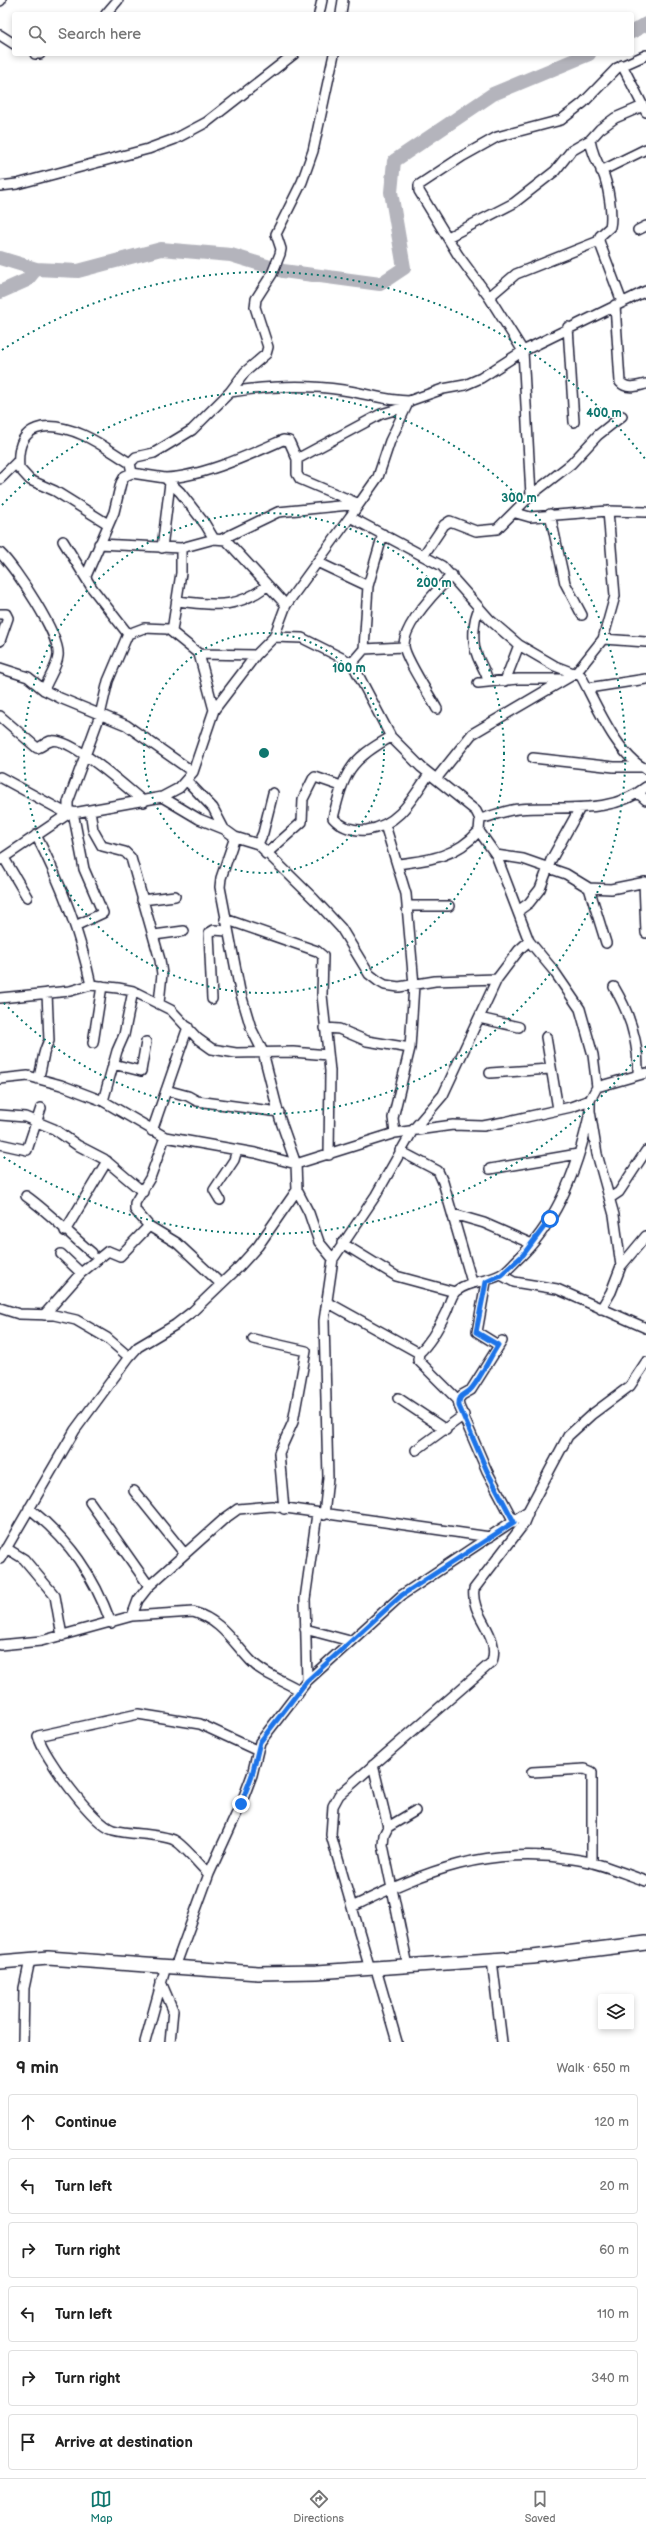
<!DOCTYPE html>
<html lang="en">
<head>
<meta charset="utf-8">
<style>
	:root { --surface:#fff; --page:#f6f6f6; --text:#222; --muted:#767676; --line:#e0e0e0; --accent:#0f766e }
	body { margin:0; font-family:"Balsamiq Sans",sans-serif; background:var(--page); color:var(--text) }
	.controls { position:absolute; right:12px; bottom:12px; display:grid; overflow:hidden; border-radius:4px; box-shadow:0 2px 6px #0003 }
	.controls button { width:36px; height:36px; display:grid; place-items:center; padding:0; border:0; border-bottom:1px solid var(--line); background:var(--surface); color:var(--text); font:20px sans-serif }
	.stop { position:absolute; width:12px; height:12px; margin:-9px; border:3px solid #1a73e8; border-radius:50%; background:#fff }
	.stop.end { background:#1a73e8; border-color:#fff; box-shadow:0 1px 4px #0008 }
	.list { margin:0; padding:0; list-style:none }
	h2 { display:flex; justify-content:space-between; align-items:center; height:52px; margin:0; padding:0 16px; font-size:17px }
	h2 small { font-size:13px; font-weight:400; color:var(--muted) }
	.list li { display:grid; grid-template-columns:26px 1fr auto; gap:12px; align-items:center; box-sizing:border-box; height:56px; margin:0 8px 8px; padding:0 8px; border:1px solid var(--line); border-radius:4px }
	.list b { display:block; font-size:15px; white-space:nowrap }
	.list em { font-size:13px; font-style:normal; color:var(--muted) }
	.icon { flex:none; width:22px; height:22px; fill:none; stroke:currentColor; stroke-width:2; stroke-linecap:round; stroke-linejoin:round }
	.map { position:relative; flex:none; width:646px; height:2042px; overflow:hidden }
	.search { position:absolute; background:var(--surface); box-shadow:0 2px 6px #0003; left:12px; right:12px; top:12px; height:44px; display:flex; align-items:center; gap:10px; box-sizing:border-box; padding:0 14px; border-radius:4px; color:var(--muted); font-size:15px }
	.sheet { height:436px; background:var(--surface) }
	nav { display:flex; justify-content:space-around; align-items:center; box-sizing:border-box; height:56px; border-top:1px solid var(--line); background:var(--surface); font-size:11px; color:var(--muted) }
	nav a { display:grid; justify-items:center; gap:2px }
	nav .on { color:var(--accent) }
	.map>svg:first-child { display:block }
</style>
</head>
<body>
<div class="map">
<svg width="646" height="2042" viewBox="0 0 646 2042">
	<rect width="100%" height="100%" fill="#fff"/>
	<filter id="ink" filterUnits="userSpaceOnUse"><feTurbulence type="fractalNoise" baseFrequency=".025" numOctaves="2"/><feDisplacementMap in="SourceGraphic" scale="8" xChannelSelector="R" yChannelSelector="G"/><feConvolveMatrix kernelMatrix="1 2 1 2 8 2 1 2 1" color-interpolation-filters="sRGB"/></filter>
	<g filter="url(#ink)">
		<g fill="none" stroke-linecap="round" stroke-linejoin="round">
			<path stroke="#b4b4bc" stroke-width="14" d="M632 32 646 24
				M0 258 36 269 78 271 161 249 231 255 283 271 380 284 404 268 391 192 394 161 493 94 589 54
				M0 292 27 280 36 269"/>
			<g stroke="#22223b" stroke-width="12">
				<path id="street" d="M0 1 1 0
					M106 14 118 0
					M319 14 322 0
					M341 14 343 0
					M0 35 14 44
					M35 54H40
					M622 65 646 112
					M590 140C592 152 596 161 602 171 608 183 613 214 610 227L600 236 599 241 622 302
					M601 171 646 149
					M0 186 17 184 148 149 175 139 207 122 294 54
					M638 230 646 226
					M448 237 514 203 555 171 571 151 590 140 600 129 615 118 643 106
					M489 297 516 274 599 241
					M615 305 620 382C627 390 637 386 646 384
					M568 327 574 422
					M230 392C268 386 305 384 343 390 365 393 386 401 409 401
					M130 463 136 457 154 453 192 430 230 392 245 372 266 354 268 347 255 307 256 299 272 274 280 254 281 249 276 234 302 182 313 151 334 54
					M165 478C202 477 249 455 283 440L289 441 297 459 381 414 405 407
					M0 479 18 461
					M531 495 523 351 489 297 458 255 419 191V185L463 156 497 137 561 120 583 103 617 68 646 55
					M516 513 530 517 608 511 646 512
					M550 514 565 583 582 615
					M350 517 378 477 390 441 409 401 443 389 465 385 481 378 523 351 646 291
					M108 524 55 491 30 480 19 468C15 422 48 420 83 435 99 442 115 454 130 463L132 473
					M222 539 278 512 359 504 300 479 297 474V459
					M63 541 92 588 128 634
					M99 544 181 548 214 539 226 540 286 605
					M162 548 170 483
					M0 553C15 567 61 636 58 656 57 667 48 679 44 690
					M423 556 444 525 450 521 476 531 497 529 531 495 571 464 598 435 622 416
					M317 562 368 586
					M86 576 114 512 121 483 125 476 132 473 165 478 180 492 205 524 214 539
					M177 601C216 605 234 610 267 586
					M479 609C473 619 472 644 477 655 480 664 486 671 488 681
					M0 614H6L8 618 0 641
					M172 631 181 573V548
					M274 637 302 638 352 663 391 737 421 767 476 811 480 819 479 831 496 855 529 941 554 971 580 1009 593 1055 597 1087
					M603 639 646 642
					M364 649 368 586 383 534
					M199 654 256 655
					M352 663 364 649 404 647
					M0 668 28 677 44 690 60 698 126 725 193 772
					M505 681 519 645
					M478 683 518 679H565
					M588 688 646 679
					M437 709C430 696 405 658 404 646 403 625 438 589 452 575
					M0 716 37 748C42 747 46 742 51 741 70 736 127 788 144 802
					M391 737C349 760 344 773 333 818 342 828 353 831 367 830 399 825 412 799 429 774
					M533 758 614 767H641
					M0 777 68 814V802L100 715 108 681 128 634 144 628 168 629 199 654 214 710
					M436 779 472 734 576 673 603 639 615 596 608 511
					M187 781 213 808 224 829 235 837 258 844 314 899 341 928 369 974 378 981 385 985 399 987 435 981 497 979
					M638 793 646 800
					M162 797 199 819 224 829
					M90 810 93 830 102 846 125 852 131 858 160 960 162 974 159 1003
					M73 812 84 869 103 913 75 926
					M480 819C493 816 505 810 519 809 561 805 610 816 646 787
					M385 825 406 894 414 985 410 1048 393 1118 395 1133
					M36 835C61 883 80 933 91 985
					M235 837 221 878 220 887 240 991 251 1028 263 1052 280 1119 296 1164 297 1190 309 1213 319 1242 333 1259
					M258 844 263 833 273 793
					M266 854 302 822 303 799 313 779 315 777 341 786
					M496 855 523 859 566 874 589 888 611 889 646 882
					M4 858 27 897
					M0 860 68 814 162 797 179 788 193 772 214 710 256 655 274 637 286 605 350 517 442 566 490 620 519 645 555 666 581 676C595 702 618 757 646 769
					M398 864C430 860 456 857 479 831
					M644 882 646 933
					M589 888 606 943
					M142 900 175 896
					M408 906H449
					M518 911 529 903 540 889 551 860 580 808
					M225 919 317 951 323 956 322 995 330 1071 329 1155
					M154 935 184 931
					M614 987C630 1014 639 1042 638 1074
					M0 998 70 991 91 985 118 988 133 991 171 1010 198 1039 212 1049 236 1053 293 1052 328 1055
					M212 999 209 933 214 930 227 931
					M479 1018 519 1027
					M325 1028 339 1029 367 1041 410 1048
					M546 1037 558 1109
					M93 1043 102 986
					M113 1064 141 1071 146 1042
					M490 1073 550 1069
					M0 1079 28 1076 61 1085 103 1101 165 1137 255 1153 296 1164 395 1133 453 1125 483 1126 504 1122 571 1107 590 1100
					M38 1079C43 1066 42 1051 49 1041L47 993
					M166 1090 188 1096 197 1101 279 1112
					M103 1101 117 1051 124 1035 133 991
					M0 1115 25 1117 54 1129 77 1145 104 1159 143 1192
					M152 1131 188 1027
					M165 1137 150 1178 135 1203V1210L149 1226 177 1243 220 1283
					M0 1144 27 1150 41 1108
					M400 1151 438 1171 443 1182 472 1282
					M490 1169 578 1154
					M26 1196C50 1213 69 1234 92 1253
					M610 1198 619 1192 646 1151
					M220 1200 214 1190 234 1160 237 1150
					M453 1214 484 1223 532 1244
					M65 1231 107 1161
					M342 1243 396 1276 455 1292
					M61 1254 81 1273
					M621 1266 646 1236
					M501 1275 514 1282 557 1289 646 1328
					M486 1282 477 1332 498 1345
					M327 1302 419 1353C431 1342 439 1327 446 1312 449 1306 451 1295 456 1291 470 1280 485 1283 500 1275 506 1272 511 1266 516 1261 557 1223 579 1165 590 1111
					M0 1308 19 1314 54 1315 76 1320 107 1338 129 1357
					M601 1309 611 1292 621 1266 614 1215 597 1154 590 1111V1100L597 1087 646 1073
					M44 1315 81 1273 108 1251 120 1256 149 1226
					M253 1339 306 1351 293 1422 279 1453 284 1509
					M419 1353 418 1360 458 1400 459 1406 487 1471 514 1522
					M398 1398 446 1430
					M458 1400 462 1395 471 1390 502 1341
					M416 1450 464 1415
					M134 1491 184 1553
					M90 1502 149 1586
					M29 1508C70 1541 93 1574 111 1623
					M324 1515 328 1478 324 1321 333 1259 376 1195 413 1130 443 1095 497 979 519 950 529 941
					M6 1548 24 1559 55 1596 62 1636
					M0 1559 75 1430 129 1357 138 1347 175 1325 193 1311 239 1267 258 1246 297 1190
					M132 1616 138 1600 149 1586 224 1519 238 1509 272 1506 490 1537
					M305 1629 350 1641
					M0 1645 41 1641 132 1616 193 1612C221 1620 232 1641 251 1661 263 1674 284 1681 299 1690
					M307 1681 305 1599 317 1514
					M373 1765 388 1827 415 1811
					M532 1772 585 1769 592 1772V1863
					M388 1827 384 1835 383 1845 408 1966
					M209 1874C200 1866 184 1845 174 1840 158 1833 131 1835 113 1830 94 1825 43 1756 38 1736L138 1714 200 1724 256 1750
					M352 1907C428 1870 487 1846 573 1859 598 1862 622 1873 646 1881
					M492 1960 502 2042
					M175 1967 209 1874 241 1804 252 1775 260 1742 307 1681 402 1595 528 1511 568 1436 591 1415 630 1386 646 1362
					M370 1969 331 1835 333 1806 339 1795 492 1662C501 1634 470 1616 474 1589L523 1525 528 1513
					M376 1969 397 2042
					M161 1982 173 2010 170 2042
					M23 2042 24 1988 30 1960
					M145 2042 166 1966"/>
			</g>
			<g stroke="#22223b" stroke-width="16">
				<path id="secondary" d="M0 1962 48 1958 258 1973 317 1972 533 1957 646 1943"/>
			</g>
			<use href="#street" stroke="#fff" stroke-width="9"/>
			<use href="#secondary" stroke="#fff" stroke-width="13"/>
		</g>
	</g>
	<g fill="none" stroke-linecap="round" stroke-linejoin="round" filter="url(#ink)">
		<path stroke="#1a73e8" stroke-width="5" d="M241 1804 252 1775 260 1742 307 1681 402 1595 514 1522 487 1471 459 1406C458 1393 466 1396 472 1388 482 1375 489 1359 498 1345L476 1332 486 1282 501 1275 523 1255 550 1219"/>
	</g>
	<g fill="none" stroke="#0f766e" stroke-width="2" stroke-dasharray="2 4">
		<circle cx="264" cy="753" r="120"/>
		<circle cx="264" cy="753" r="240"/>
		<path d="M2 505A361 361 0 1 1 2 1001"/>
		<path d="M646 1046A481 481 0 0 1 2 1156M2 350A481 481 0 0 1 646 460"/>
	</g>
	<circle cx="264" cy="753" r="6" fill="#0f766e" stroke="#fff" stroke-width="2"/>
	<g font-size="12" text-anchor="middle" font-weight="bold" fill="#0f766e" stroke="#fff" stroke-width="3" stroke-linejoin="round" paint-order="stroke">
		<text x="604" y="417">400 m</text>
		<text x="519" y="502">300 m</text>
		<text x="434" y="587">200 m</text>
		<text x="349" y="672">100 m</text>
	</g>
</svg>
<div class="controls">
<button><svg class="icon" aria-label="layers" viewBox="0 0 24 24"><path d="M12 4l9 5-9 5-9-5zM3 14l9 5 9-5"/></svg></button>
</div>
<div class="stop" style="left:550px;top:1219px"></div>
<div class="stop end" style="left:241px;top:1804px"></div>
<div class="search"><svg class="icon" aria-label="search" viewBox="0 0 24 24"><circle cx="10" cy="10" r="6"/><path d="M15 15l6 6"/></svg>Search here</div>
</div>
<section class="sheet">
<h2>9 min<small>Walk · 650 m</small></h2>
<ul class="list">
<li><svg class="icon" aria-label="ahead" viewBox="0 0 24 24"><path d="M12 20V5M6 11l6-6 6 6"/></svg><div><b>Continue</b></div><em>120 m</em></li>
<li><svg class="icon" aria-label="left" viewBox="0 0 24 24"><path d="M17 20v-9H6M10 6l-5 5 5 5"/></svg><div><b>Turn left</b></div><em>20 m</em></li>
<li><svg class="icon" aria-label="right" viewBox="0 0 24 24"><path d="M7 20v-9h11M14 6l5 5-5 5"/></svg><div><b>Turn right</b></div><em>60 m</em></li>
<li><svg class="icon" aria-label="left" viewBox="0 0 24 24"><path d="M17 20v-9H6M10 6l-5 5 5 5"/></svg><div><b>Turn left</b></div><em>110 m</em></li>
<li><svg class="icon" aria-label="right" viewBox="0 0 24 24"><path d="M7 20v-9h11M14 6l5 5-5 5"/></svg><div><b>Turn right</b></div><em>340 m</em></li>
<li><svg class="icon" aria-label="arrive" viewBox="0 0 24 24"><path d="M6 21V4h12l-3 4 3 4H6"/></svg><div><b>Arrive at destination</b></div></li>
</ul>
</section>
<nav>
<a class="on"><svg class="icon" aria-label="map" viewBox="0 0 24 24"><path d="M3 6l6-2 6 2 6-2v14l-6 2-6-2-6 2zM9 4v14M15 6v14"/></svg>Map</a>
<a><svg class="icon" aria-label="directions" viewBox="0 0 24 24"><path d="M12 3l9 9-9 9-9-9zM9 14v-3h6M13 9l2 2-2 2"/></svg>Directions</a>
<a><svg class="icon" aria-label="saved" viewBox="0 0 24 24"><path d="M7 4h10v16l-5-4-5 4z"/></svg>Saved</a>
</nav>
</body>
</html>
